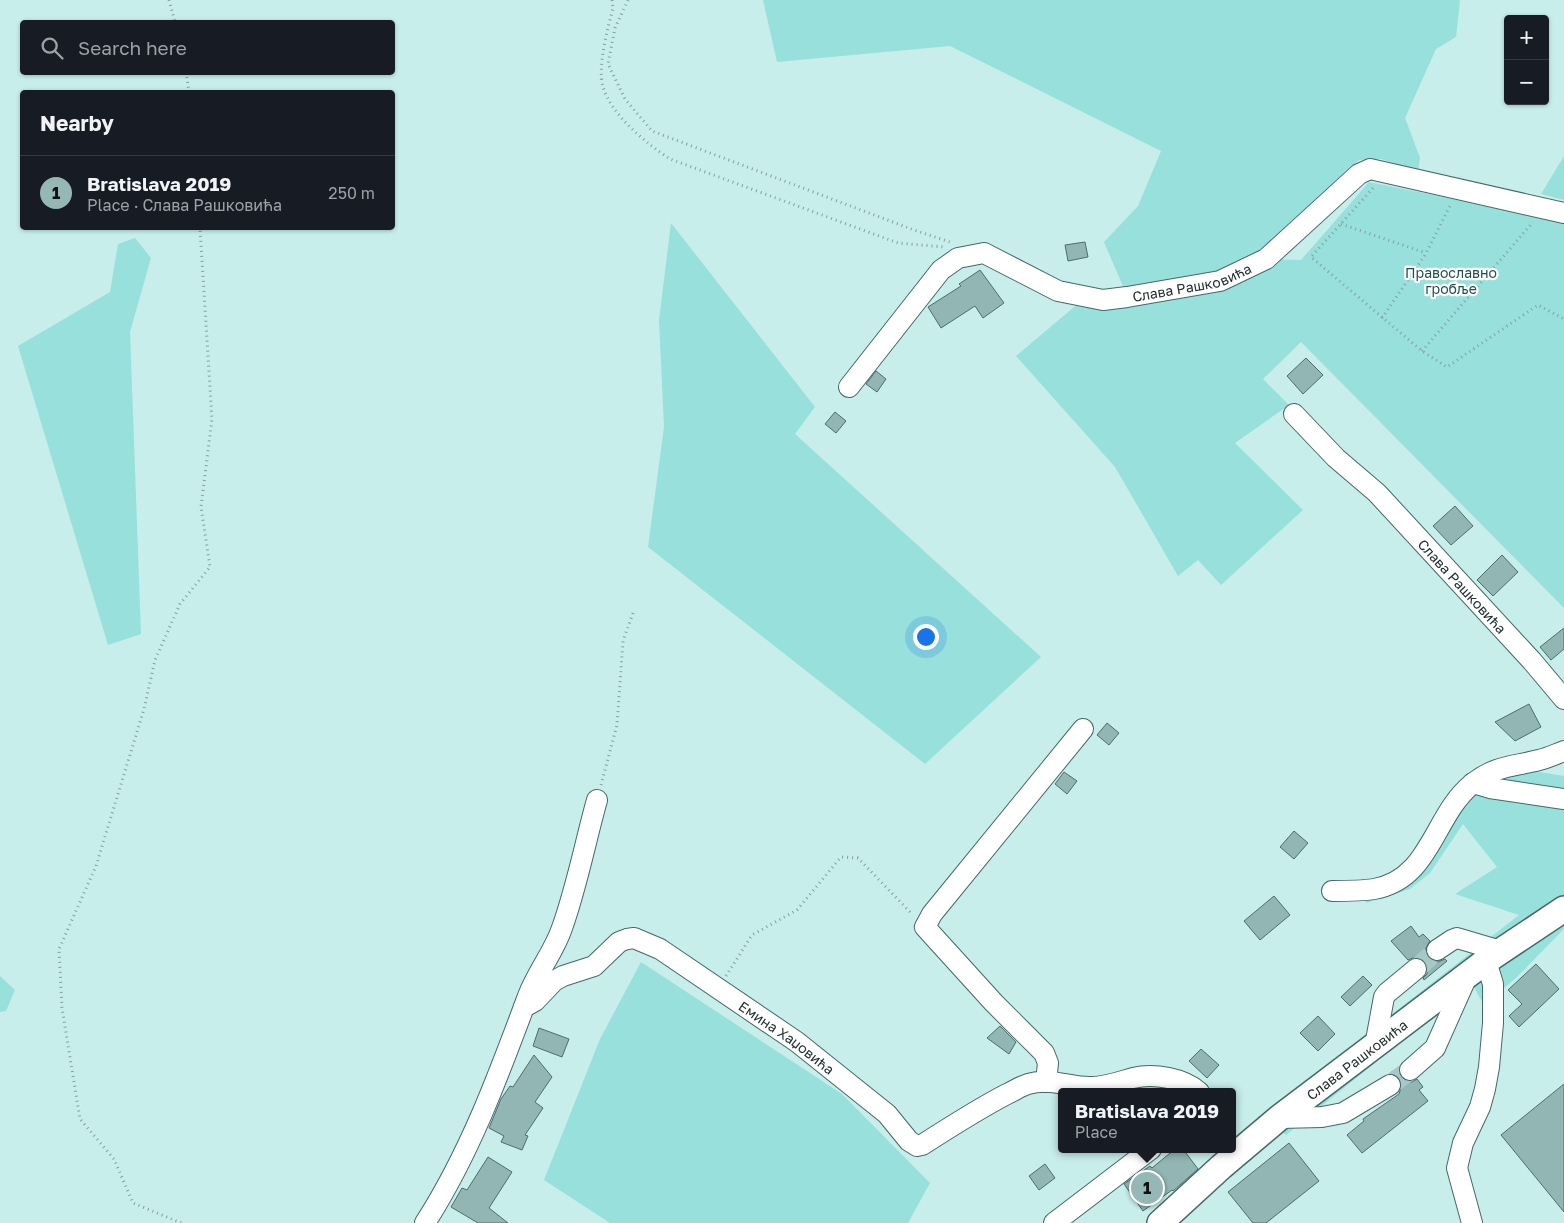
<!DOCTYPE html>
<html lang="en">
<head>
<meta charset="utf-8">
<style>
	:root { --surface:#171b24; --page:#20242c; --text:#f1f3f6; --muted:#9ea1a6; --line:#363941; --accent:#95b8b7 }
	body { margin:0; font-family:"Golos Text",sans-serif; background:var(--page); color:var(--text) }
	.controls { position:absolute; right:15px; top:15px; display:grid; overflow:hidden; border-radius:5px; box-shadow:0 1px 4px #0004 }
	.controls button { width:45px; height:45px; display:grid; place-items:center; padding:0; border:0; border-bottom:1px solid var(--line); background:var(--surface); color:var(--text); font:25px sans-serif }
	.you { position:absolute; left:925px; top:636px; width:18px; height:18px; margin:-12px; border:4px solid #fff; border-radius:50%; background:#1a73e8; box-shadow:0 0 0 8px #1a73e833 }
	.badge { display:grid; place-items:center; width:32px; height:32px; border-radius:50%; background:var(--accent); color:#111; font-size:16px; font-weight:700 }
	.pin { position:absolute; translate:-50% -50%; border:2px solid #fff; box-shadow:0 1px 5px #0006 }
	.popup { position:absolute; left:1058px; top:1088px; width:178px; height:65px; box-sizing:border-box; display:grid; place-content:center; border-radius:5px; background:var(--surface); filter:drop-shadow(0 1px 4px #0005); font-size:16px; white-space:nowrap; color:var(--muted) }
	.popup b { font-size:19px; color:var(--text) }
	.popup::after { content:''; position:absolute; left:50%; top:100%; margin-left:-10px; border:10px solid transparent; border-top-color:var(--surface) }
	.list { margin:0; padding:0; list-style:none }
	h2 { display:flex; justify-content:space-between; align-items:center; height:65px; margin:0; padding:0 20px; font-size:21px }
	h2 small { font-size:16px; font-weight:400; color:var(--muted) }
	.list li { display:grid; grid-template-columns:32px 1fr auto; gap:15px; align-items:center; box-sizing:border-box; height:75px; padding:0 20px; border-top:1px solid var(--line) }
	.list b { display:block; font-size:19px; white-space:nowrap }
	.list p { margin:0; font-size:16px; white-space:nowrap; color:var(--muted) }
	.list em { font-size:16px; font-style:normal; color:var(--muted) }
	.icon { flex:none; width:28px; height:28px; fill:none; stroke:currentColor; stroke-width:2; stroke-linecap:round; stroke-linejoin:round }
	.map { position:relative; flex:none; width:1564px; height:1223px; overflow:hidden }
	.search { position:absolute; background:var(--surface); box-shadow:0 1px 4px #0004; left:20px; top:20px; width:375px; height:55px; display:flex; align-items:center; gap:12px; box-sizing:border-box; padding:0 18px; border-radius:5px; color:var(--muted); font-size:19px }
	.panel { position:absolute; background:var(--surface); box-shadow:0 1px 4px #0004; left:20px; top:90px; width:375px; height:140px; border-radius:5px }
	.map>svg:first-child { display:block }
</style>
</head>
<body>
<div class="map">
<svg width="1564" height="1223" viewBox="0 0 1564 1223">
	<rect width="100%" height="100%" fill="#c7eeeb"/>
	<path fill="#98e0db" d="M763 0H1459L1460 1 1456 37 1436 49 1405 118 1420 158 1418 171 1381 159 1359 160 1263 253 1223 273 1125 291 1104 242 1138 206 1161 151 950 46 777 62Z
		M1564 156V200L1541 194Z
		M1369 182 1564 221V608L1301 342 1263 379 1289 405 1235 443 1303 510 1221 585 1198 560 1178 576 1115 467 1016 356 1086 297H1127L1266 259 1301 260Z
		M671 223 815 407 795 434 1041 657 925 764 648 547 664 427 659 320Z
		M135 238 151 258 130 332 141 634 108 645 18 346 110 292 118 244Z
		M1507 755 1515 768 1564 776V929L1516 978 1484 1005 1472 984 1286 1135 1262 1116 1519 915 1455 894 1497 867 1463 824 1430 873 1410 889 1366 903 1362 885 1401 870 1438 809 1477 771Z
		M641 962 842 1094 930 1183 908 1223H610L544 1180 600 1039Z
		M0 976 15 990 6 1011 0 1012Z"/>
	<path fill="#91b6b3" stroke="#4b6f6c" d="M1085 242 1088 257 1068 261 1065 245Z
		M980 270 1004 303 983 318 975 306 941 328 928 307 961 286 959 284Z
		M1306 358 1323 375 1303 394 1287 376Z
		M876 371 886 379 877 392 866 384Z
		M835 412 846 421 836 433 825 424Z
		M1455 506 1473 526 1451 545 1433 526Z
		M1502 555 1518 572 1493 596 1477 580Z
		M1564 628V649L1551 660 1540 647Z
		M1529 704 1541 727 1515 741 1495 722Z
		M1107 723 1119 733 1109 745 1097 735Z
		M1064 772 1077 781 1067 794 1055 784Z
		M1294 831 1308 843 1294 859 1280 847Z
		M1274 896 1290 915 1260 940 1244 921Z
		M1411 926 1419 937 1423 934 1430 941 1425 950 1427 957 1432 961 1438 962 1445 959 1447 961 1424 980 1423 978 1427 974 1428 968 1425 961 1421 958 1415 957 1408 960 1391 941Z
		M1536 964 1559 989 1519 1027 1509 1016 1522 1004 1508 990Z
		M1363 976 1372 985 1350 1006 1341 997Z
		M1318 1016 1335 1034 1318 1051 1300 1033Z
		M1000 1026 1016 1042 1009 1054 987 1038Z
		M539 1028 569 1039 562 1057 533 1046Z
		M1201 1049 1219 1065 1207 1078 1189 1061Z
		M534 1055 552 1077 535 1102 543 1108 525 1135 528 1136 522 1150 501 1142 504 1136 489 1128 501 1099 510 1086 513 1087Z
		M1399 1067V1073L1401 1077 1406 1081 1412 1082 1417 1079 1423 1087 1419 1090 1428 1101 1362 1153 1347 1135 1364 1121 1363 1119 1399 1094 1402 1085 1400 1079 1396 1075 1390 1073Z
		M1564 1084V1212L1501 1135Z
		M1289 1143 1319 1181 1266 1223H1253L1228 1192Z
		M1175 1149H1183L1198 1169 1173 1191 1172 1190 1143 1211 1124 1184 1150 1166 1152 1168Z
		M488 1157 512 1172 489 1208 508 1223H478L451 1207 462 1188 467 1190Z
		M1045 1164 1055 1178 1039 1190 1029 1176Z"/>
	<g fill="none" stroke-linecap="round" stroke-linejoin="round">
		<path stroke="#a6c8c6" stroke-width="20" stroke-dasharray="20 10" stroke-linecap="butt" d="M1416 969 1437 950
			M1390 1085 1410 1070"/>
		<g stroke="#456866" stroke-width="22">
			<g id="minor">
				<path id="s1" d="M849 387 941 270 958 258 984 253 1058 291 1103 300 1127 297 1220 281 1266 259 1359 174 1370 169 1564 213"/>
				<path id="s2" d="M1294 414 1336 458 1377 493 1532 661 1564 699"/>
				<path d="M1473 783 1490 788 1564 799"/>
				<path d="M1332 891C1346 891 1361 891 1374 889 1431 879 1433 816 1472 784 1496 765 1512 767 1539 760 1548 758 1556 754 1564 751"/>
				<path d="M1437 950 1452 940 1457 938 1501 951"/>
				<path id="s3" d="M524 1007 535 1001 554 981 563 976 594 966 619 942 627 939 634 938 660 949 797 1042 887 1114 909 1141 917 1146 922 1145C950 1127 978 1109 1007 1094 1014 1091 1021 1086 1028 1084 1049 1077 1071 1088 1092 1087 1106 1087 1119 1082 1133 1078 1154 1073 1183 1078 1199 1092"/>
				<path d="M1375 1046 1384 997 1387 993 1416 969"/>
				<path d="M1410 1070 1435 1048 1468 974"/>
				<path d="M1046 1082 1048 1063 1044 1053 994 1003 925 927 932 914 1083 729"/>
				<path d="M1279 1118 1322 1117 1343 1113 1390 1085"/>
				<path d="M425 1223C470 1153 499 1074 528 996 537 972 554 952 562 928 577 886 585 843 597 800"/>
				<path d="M1054 1223 1151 1149"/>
				<path d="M1472 1223 1457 1168 1463 1143 1480 1107 1485 1089 1489 1067 1493 1023V984L1486 961"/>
			</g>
		</g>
		<g stroke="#456866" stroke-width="28">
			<g id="major">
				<path id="s4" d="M1160 1223 1221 1167 1279 1118 1486 961 1564 909"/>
			</g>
		</g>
		<path stroke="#84a19f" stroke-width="3" stroke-dasharray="1 4" stroke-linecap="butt" d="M169 0 175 22
			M612 0 613 8C608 27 597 68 603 87 612 116 646 143 670 159L898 243 944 247
			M628 0 615 28 608 64 625 99 652 131 914 230 950 242
			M186 72 189 92
			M1373 188 1311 257 1422 351 1447 367 1538 305 1564 319
			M1341 224 1426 253
			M1382 318 1425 255 1451 204
			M1422 351 1533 222
			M601 785 617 725 623 641 633 613
			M726 976 752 935 797 910 841 857 858 858 912 914
			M181 1223 133 1203 114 1159 80 1119 62 1008 59 949 96 866 144 709 155 660 180 604 210 567 201 507 212 419 200 228"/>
		<use href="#minor" stroke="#fff" stroke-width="20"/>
		<use href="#major" stroke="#fff" stroke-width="25"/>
	</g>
	<g text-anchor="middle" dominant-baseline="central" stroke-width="4.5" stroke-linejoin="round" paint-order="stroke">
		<g font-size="14" fill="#23504e" stroke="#fff">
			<text x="1451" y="272">Православно<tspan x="1451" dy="16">гробље</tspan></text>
		</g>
		<g font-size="14" fill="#223130" stroke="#fff">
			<text stroke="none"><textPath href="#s1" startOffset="416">Слава Рашковића</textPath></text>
			<text stroke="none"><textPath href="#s2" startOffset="241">Слава Рашковића</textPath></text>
			<text stroke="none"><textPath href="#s3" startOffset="316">Емина Хаџовића</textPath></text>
			<text stroke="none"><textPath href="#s4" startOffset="256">Слава Рашковића</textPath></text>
		</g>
	</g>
</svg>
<div class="controls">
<button>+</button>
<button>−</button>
</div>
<div class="you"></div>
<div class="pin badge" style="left:1147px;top:1188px">1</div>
<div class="popup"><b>Bratislava 2019</b>Place</div>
<div class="search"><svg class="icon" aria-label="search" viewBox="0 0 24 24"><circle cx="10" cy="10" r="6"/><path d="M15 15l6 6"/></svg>Search here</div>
<section class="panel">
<h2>Nearby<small></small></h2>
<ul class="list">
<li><span class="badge">1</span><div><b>Bratislava 2019</b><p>Place · Слава Рашковића</p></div><em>250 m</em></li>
</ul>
</section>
</div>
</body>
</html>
